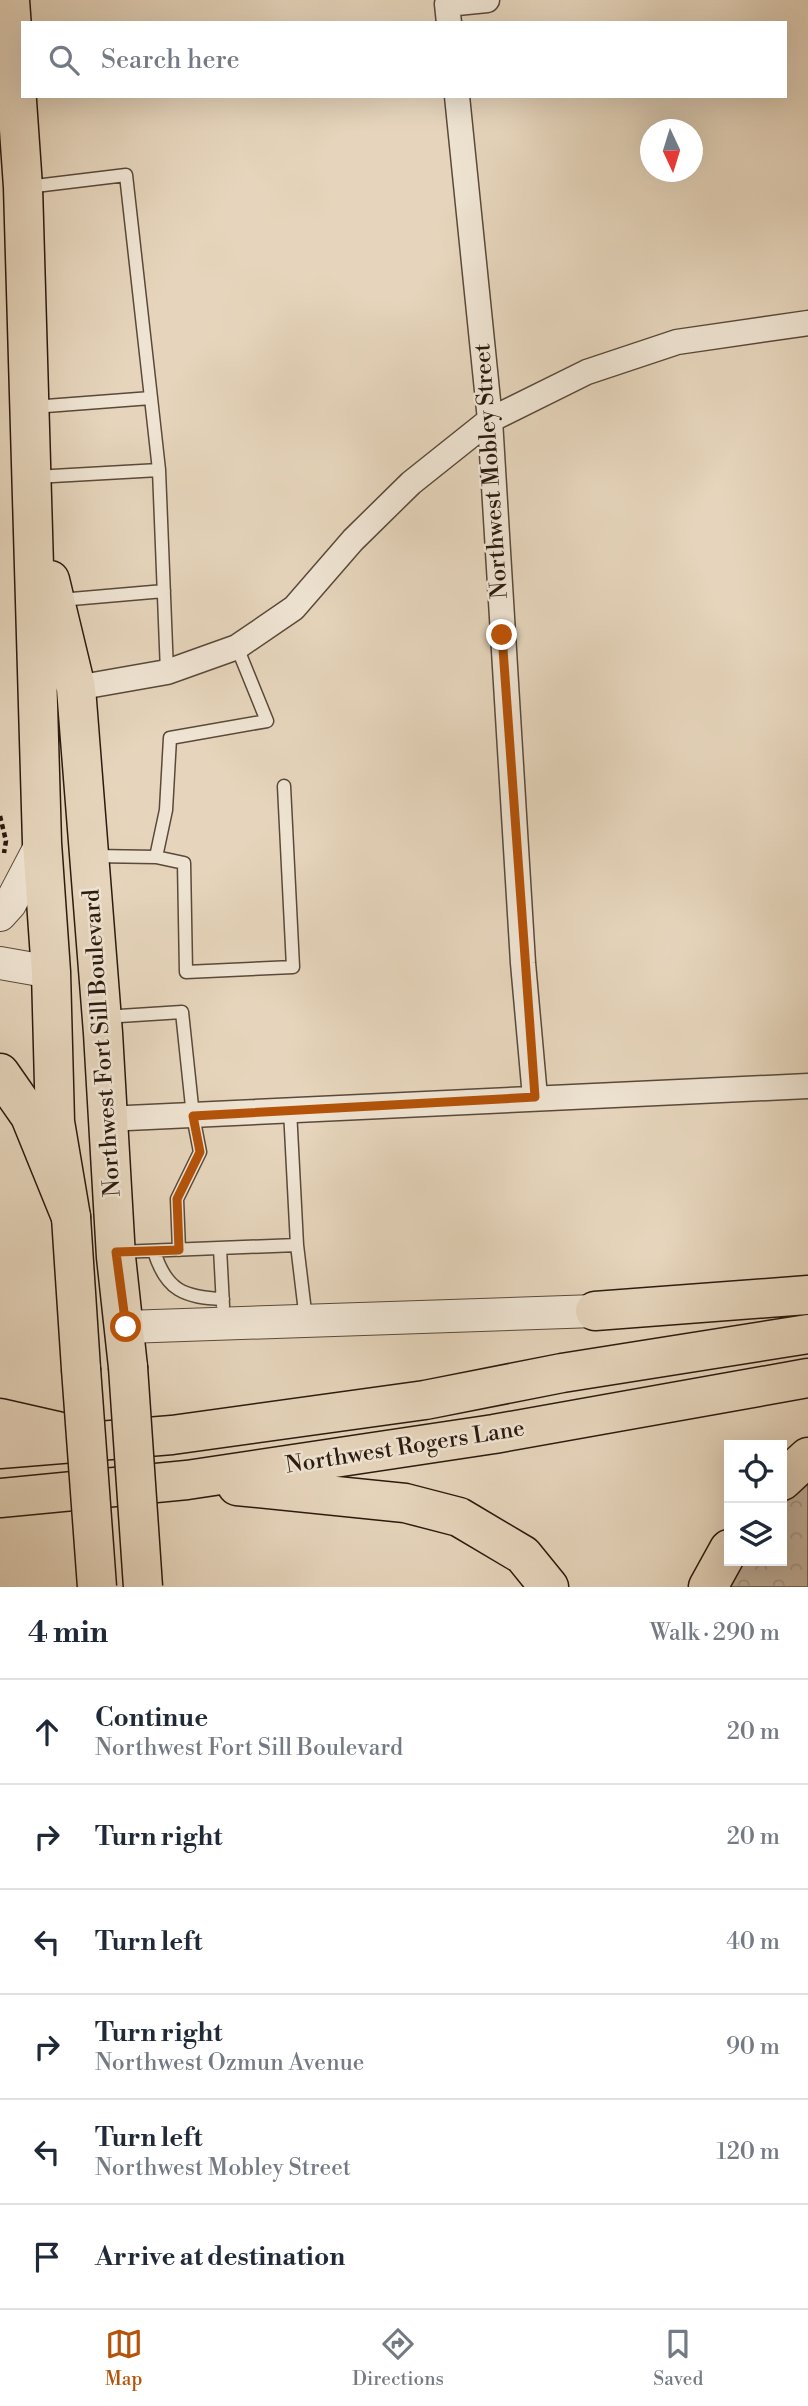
<!DOCTYPE html>
<html lang="en">
<head>
<meta charset="utf-8">
<style>
	:root { --surface:#fff; --page:#f2f2f3; --text:#1f2937; --muted:#747a83; --line:#e0e1e3; --accent:#b45309 }
	body { margin:0; font-family:"Libre Bodoni",serif; background:var(--page); color:var(--text) }
	.controls { position:absolute; right:21px; bottom:21px; display:grid; overflow:hidden; border-radius:0px; box-shadow:0 7px 28px #0002 }
	.controls button { width:63px; height:63px; display:grid; place-items:center; padding:0; border:0; border-bottom:2px solid var(--line); background:var(--surface); color:var(--text); font:35px sans-serif }
	.compass { position:absolute; left:640px; top:119px; width:63px; height:63px; border-radius:50%; background:var(--surface); box-shadow:0 7px 28px #0002; rotate:176deg }
	.stop { position:absolute; width:21px; height:21px; margin:-16px; border:5px solid #b45309; border-radius:50%; background:#fff }
	.stop.end { background:#b45309; border-color:#fff; box-shadow:0 2px 7px #0008 }
	.list { margin:0; padding:0; list-style:none }
	h2 { display:flex; justify-content:space-between; align-items:center; height:91px; margin:0; padding:0 28px; font-size:30px }
	h2 small { font-size:23px; font-weight:400; color:var(--muted) }
	.list li { display:grid; grid-template-columns:46px 1fr auto; gap:21px; align-items:center; box-sizing:border-box; height:105px; padding:0 28px; border-top:2px solid var(--line) }
	.list b { display:block; font-size:26px; white-space:nowrap }
	.list p { margin:0; font-size:23px; white-space:nowrap; color:var(--muted) }
	.list em { font-size:23px; font-style:normal; color:var(--muted) }
	.icon { flex:none; width:38px; height:38px; fill:none; stroke:currentColor; stroke-width:2; stroke-linecap:round; stroke-linejoin:round }
	.map { position:relative; flex:none; width:808px; height:1587px; overflow:hidden }
	.search { position:absolute; background:var(--surface); box-shadow:0 7px 28px #0002; left:21px; right:21px; top:21px; height:77px; display:flex; align-items:center; gap:18px; box-sizing:border-box; padding:0 24px; border-radius:0px; color:var(--muted); font-size:26px }
	.sheet { height:721px; background:var(--surface) }
	nav { display:flex; justify-content:space-around; align-items:center; box-sizing:border-box; height:98px; border-top:2px solid var(--line); background:var(--surface); font-size:19px; color:var(--muted) }
	nav a { display:grid; justify-items:center; gap:4px }
	nav .on { color:var(--accent) }
	.map>svg:first-child { display:block }
</style>
</head>
<body>
<div class="map">
<svg width="808" height="1587" viewBox="0 0 808 1587">
	<defs>
		<pattern id="park-crowns" width="20" height="18" patternUnits="userSpaceOnUse" patternTransform="scale(1.75)"><rect width="20" height="18" fill="#c6b59f"/><path d="M2 6a3 3 0 1 1 6 0M12 15a3 3 0 1 1 6 0" fill="none" stroke="#aa9b88"/></pattern>
	</defs>
	<rect width="100%" height="100%" fill="#e6d5bc"/>
	<filter id="stains"><feTurbulence type="fractalNoise" baseFrequency=".00286" numOctaves="4"/><feColorMatrix values="0 0 0 0 .2 0 0 0 0 .09 0 0 0 0 .02 0 0 0 .5 -.17"/></filter>
	<radialGradient id="worn" r=".72"><stop offset=".6" stop-color="#630" stop-opacity="0"/><stop offset="1" stop-color="#630" stop-opacity=".3"/></radialGradient>
	<path fill="url(#park-crowns)" stroke="#786857" stroke-width="2" d="M808 1479V1587H721L737 1561H782V1504Z"/>
	<g fill="none" stroke-linecap="round" stroke-linejoin="round">
		<g stroke="#5a493a" stroke-width="15">
			<path id="service" d="M27 187 126 175 151 398 33 407
				M151 398 159 470
				M35 477 159 470 167 672
				M60 600 164 591
				M94 856 156 857 166 810 170 738 267 721 237 647
				M156 857 184 863 186 972 293 967 284 786
				M104 1017 182 1012 193 1116 200 1152 177 1199 179 1250
				M290 1110 297 1245
				M220 1248 223 1306
				M154 1251C166 1291 184 1297 223 1299
				M119 1252 297 1245 306 1320"/>
		</g>
		<g stroke="#5a493a" stroke-width="27">
			<path id="minor" d="M449 23 447 4 487 0
				M457 96 490 420 523 963 535 1097
				M76 688 167 672 237 647 294 608 353 540 411 483 490 420 587 372 677 342 808 323
				M106 1119 808 1086"/>
		</g>
		<g stroke="#5a493a" stroke-width="34">
			<path id="tertiary" d="M0 915 10 904 42 843
				M0 963 51 972
				M126 1327 595 1311 617 1308"/>
		</g>
		<g stroke="#2b1a0f" stroke-width="41">
			<path id="primary" d="M10 0 23 187 42 843 51 972 55 1122 71 1217 81 1369
				M50 580 76 688 103 1033 116 1257 128 1367"/>
		</g>
		<g stroke="#2b1a0f" stroke-width="41">
			<path id="trunk" d="M0 1073 30 1116 71 1217
				M595 1311 808 1295
				M0 1418 66 1433
				M0 1449 172 1435 425 1400 562 1373 808 1334
				M782 1481 808 1457
				M237 1486 405 1503 459 1517 523 1555 549 1587
				M0 1498 187 1480 494 1434 808 1378
				M708 1587 729 1549"/>
		</g>
		<path stroke="#2b1a0f" stroke-width="4.5" stroke-dasharray="5 3.5" stroke-linecap="butt" d="M0 816 6 841 4 853"/>
		<use href="#service" stroke="#efe4d3" stroke-width="12"/>
		<use href="#minor" stroke="#efe4d3" stroke-width="24"/>
		<use href="#tertiary" stroke="#efe4d3" stroke-width="32"/>
		<use href="#primary" stroke="#e6d5bc" stroke-width="38"/>
		<use href="#trunk" stroke="#e6d5bc" stroke-width="38"/>
		<g stroke="#2b1a0f" stroke-width="41" stroke-linecap="butt">
			<path id="primary-bridge" d="M128 1367 143 1587
				M81 1369 97 1587"/>
		</g>
		<use href="#primary-bridge" stroke="#e6d5bc" stroke-width="38"/>
	</g>
	<g fill="none" stroke-linecap="round" stroke-linejoin="round">
		<path stroke="#b45309" stroke-width="9" d="M126 1327 116 1252 179 1250 177 1199 200 1152 193 1116 535 1097 502 635"/>
	</g>
	<g text-anchor="middle" dominant-baseline="central" stroke-width="5" stroke-linejoin="round" paint-order="stroke">
		<g font-size="23" fill="#2b1a0f" stroke="#efe4d3">
			<text transform="translate(491 471) rotate(-94)">Northwest Mobley Street</text>
			<text transform="translate(102 1043) rotate(-94)">Northwest Fort Sill Boulevard</text>
			<text transform="translate(405 1447) rotate(-9)">Northwest Rogers Lane</text>
		</g>
	</g>
	<rect width="100%" height="100%" filter="url(#stains)"/>
	<rect width="100%" height="100%" fill="url(#worn)"/>
</svg>
<div class="controls">
<button><svg class="icon" aria-label="locate" viewBox="0 0 24 24"><circle cx="12" cy="12" r="6"/><path d="M12 2v4M12 18v4M2 12h4M18 12h4"/></svg></button>
<button><svg class="icon" aria-label="layers" viewBox="0 0 24 24"><path d="M12 4l9 5-9 5-9-5zM3 14l9 5 9-5"/></svg></button>
</div>
<svg class="compass" viewBox="-18 -18 36 36"><path d="M0-13l5 13h-10z" fill="#e53935"/><path d="M0 13l5-13h-10z" fill="#747a83"/></svg>
<div class="stop" style="left:126px;top:1327px"></div>
<div class="stop end" style="left:502px;top:635px"></div>
<div class="search"><svg class="icon" aria-label="search" viewBox="0 0 24 24"><circle cx="10" cy="10" r="6"/><path d="M15 15l6 6"/></svg>Search here</div>
</div>
<section class="sheet">
<h2>4 min<small>Walk · 290 m</small></h2>
<ul class="list">
<li><svg class="icon" aria-label="ahead" viewBox="0 0 24 24"><path d="M12 20V5M6 11l6-6 6 6"/></svg><div><b>Continue</b><p>Northwest Fort Sill Boulevard</p></div><em>20 m</em></li>
<li><svg class="icon" aria-label="right" viewBox="0 0 24 24"><path d="M7 20v-9h11M14 6l5 5-5 5"/></svg><div><b>Turn right</b></div><em>20 m</em></li>
<li><svg class="icon" aria-label="left" viewBox="0 0 24 24"><path d="M17 20v-9H6M10 6l-5 5 5 5"/></svg><div><b>Turn left</b></div><em>40 m</em></li>
<li><svg class="icon" aria-label="right" viewBox="0 0 24 24"><path d="M7 20v-9h11M14 6l5 5-5 5"/></svg><div><b>Turn right</b><p>Northwest Ozmun Avenue</p></div><em>90 m</em></li>
<li><svg class="icon" aria-label="left" viewBox="0 0 24 24"><path d="M17 20v-9H6M10 6l-5 5 5 5"/></svg><div><b>Turn left</b><p>Northwest Mobley Street</p></div><em>120 m</em></li>
<li><svg class="icon" aria-label="arrive" viewBox="0 0 24 24"><path d="M6 21V4h12l-3 4 3 4H6"/></svg><div><b>Arrive at destination</b></div></li>
</ul>
</section>
<nav>
<a class="on"><svg class="icon" aria-label="map" viewBox="0 0 24 24"><path d="M3 6l6-2 6 2 6-2v14l-6 2-6-2-6 2zM9 4v14M15 6v14"/></svg>Map</a>
<a><svg class="icon" aria-label="directions" viewBox="0 0 24 24"><path d="M12 3l9 9-9 9-9-9zM9 14v-3h6M13 9l2 2-2 2"/></svg>Directions</a>
<a><svg class="icon" aria-label="saved" viewBox="0 0 24 24"><path d="M7 4h10v16l-5-4-5 4z"/></svg>Saved</a>
</nav>
</body>
</html>
